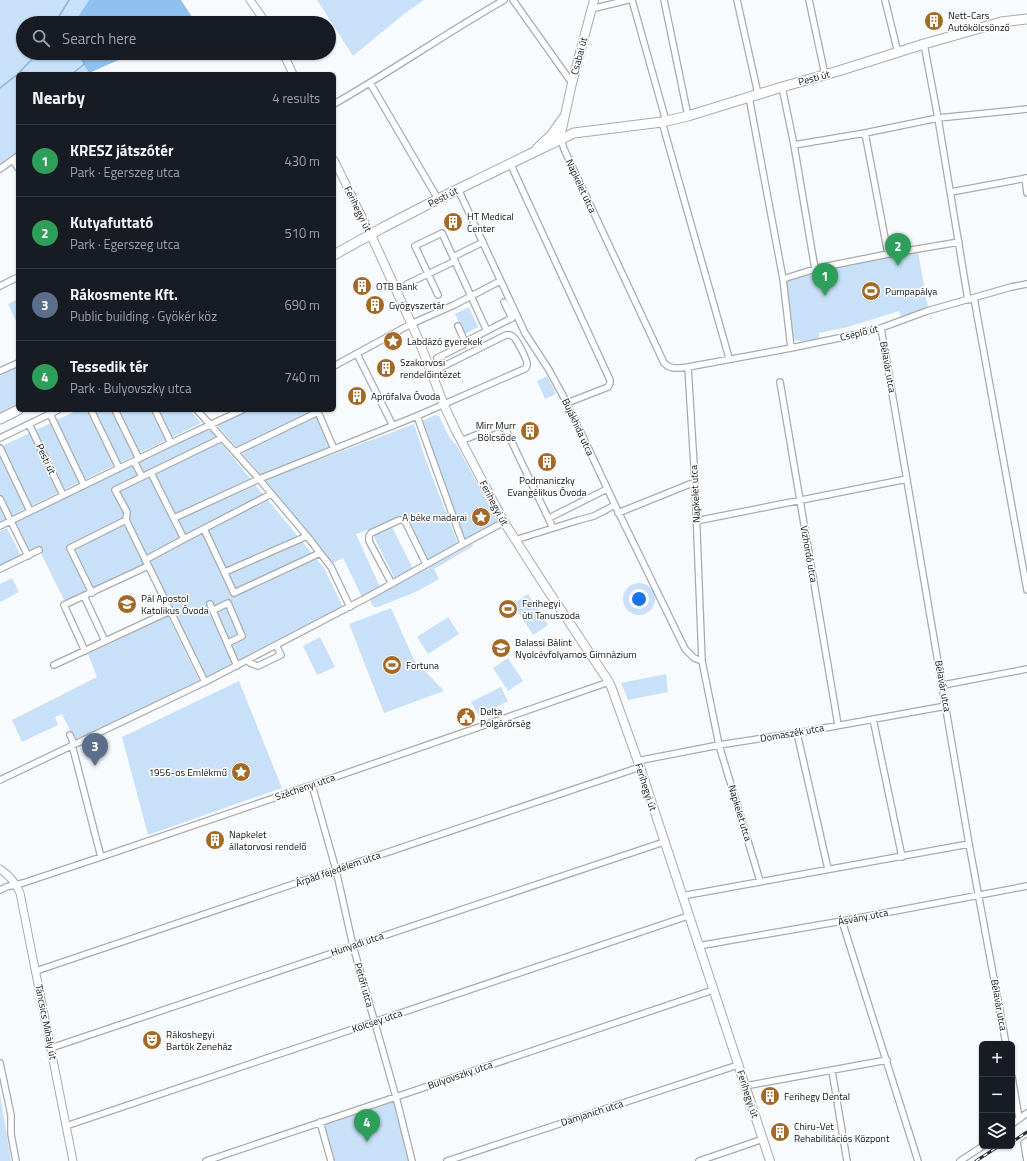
<!DOCTYPE html>
<html lang="en">
<head>
<meta charset="utf-8">
<style>
	:root { --surface:#171b24; --page:#242831; --text:#f1f3f6; --muted:#9ea1a6; --line:#363941; --accent:#ea580c }
	body { margin:0; font-family:"Titillium Web",sans-serif; background:var(--page); color:var(--text) }
	.controls { position:absolute; right:12px; bottom:12px; display:grid; overflow:hidden; border-radius:6px; box-shadow:0 1px 3px #0004 }
	.controls button { width:36px; height:36px; display:grid; place-items:center; padding:0; border:0; border-bottom:1px solid var(--line); background:var(--surface); color:var(--text); font:20px sans-serif }
	.you { position:absolute; left:639px; top:599px; width:14px; height:14px; margin:-10px; border:3px solid #fff; border-radius:50%; background:#1a73e8; box-shadow:0 0 0 6px #1a73e833 }
	.badge { display:grid; place-items:center; width:26px; height:26px; border-radius:50%; background:var(--accent); color:#fff; font-size:13px; font-weight:700 }
	.pin { position:absolute; translate:-50% -33px; filter:drop-shadow(0 1px 2px #0008) }
	.pin::after { content:''; position:absolute; top:21px; width:14px; height:12px; background:inherit; clip-path:polygon(0 0,100% 0,50% 100%) }
	.list { margin:0; padding:0; list-style:none }
	h2 { display:flex; justify-content:space-between; align-items:center; height:52px; margin:0; padding:0 16px; font-size:17px }
	h2 small { font-size:13px; font-weight:400; color:var(--muted) }
	.list li { display:grid; grid-template-columns:26px 1fr auto; gap:12px; align-items:center; box-sizing:border-box; height:72px; padding:0 16px; border-top:1px solid var(--line) }
	.list b { display:block; font-size:15px; white-space:nowrap }
	.list p { margin:0; font-size:13px; white-space:nowrap; color:var(--muted) }
	.list em { font-size:13px; font-style:normal; color:var(--muted) }
	.icon { flex:none; width:22px; height:22px; fill:none; stroke:currentColor; stroke-width:2; stroke-linecap:round; stroke-linejoin:round }
	.map { position:relative; flex:none; width:1027px; height:1161px; overflow:hidden }
	.search { position:absolute; background:var(--surface); box-shadow:0 1px 3px #0004; left:16px; top:16px; width:320px; height:44px; display:flex; align-items:center; gap:10px; box-sizing:border-box; padding:0 14px; border-radius:22px; color:var(--muted); font-size:15px }
	.panel { position:absolute; background:var(--surface); box-shadow:0 1px 3px #0004; left:16px; top:72px; width:320px; height:340px; border-radius:6px }
	.map>svg:first-child { display:block }
</style>
</head>
<body>
<div class="map">
<svg width="1027" height="1161" viewBox="0 0 1027 1161">
	<rect width="100%" height="100%" fill="#f8fbfe"/>
	<path fill="#c8e1f9" d="M0 0H89L74 23H23V53H76L89 73 18 74V154L0 167Z
		M317 0H424L404 14 353 56Z
		M918 252 928 308 901 317 899 311 848 327 819 333V338L804 341 793 340 786 281 819 271Z
		M18 299V325L8 304Z
		M469 307 478 327 465 334 455 314Z
		M18 367V405L0 414V376Z
		M547 376 556 394 545 399 537 381Z
		M78 410H190L201 423 0 521V447Z
		M246 410H314L330 447 261 475 216 424Z
		M435 415 439 416 449 437 457 446 498 522 466 540 464 539 422 421Z
		M414 424 425 458 458 544 428 560 406 513 389 521 413 569 395 579 370 529 356 534 380 587 362 597 343 558 331 564 310 534 265 480Z
		M206 430 211 431 324 568 343 607 207 678 150 563 65 602 38 547 29 552 14 522Z
		M7 528 21 556 0 566V531Z
		M472 544 473 546 434 569 439 579 418 591 378 607H374L371 603V600L373 598Z
		M12 578 19 592 0 602V584Z
		M528 594 548 625 533 635 513 604Z
		M391 608 414 660 444 691 384 713 349 624Z
		M168 616 200 682 75 740 62 714 55 717 58 725 22 742 12 720 97 677 88 654Z
		M448 617 459 634 428 654 417 637Z
		M320 637 335 667 317 675 303 646Z
		M508 658 523 681 508 691 493 668Z
		M666 674 668 692 628 700 621 683Z
		M239 681 282 788 148 835 122 737Z
		M501 687 508 701 479 716 471 702Z
		M0 1094 11 1161H0Z
		M396 1097 412 1161H331L320 1122Z"/>
	<path fill="#8ec1ef" d="M89 0H181L196 23H74Z
		M76 53H137L130 55 89 73Z"/>
	<g fill="none" stroke-linecap="round" stroke-linejoin="round">
		<path stroke="#82b5e2" stroke-width="1.5" d="M55 23 69 0
			M18 74 32 59 36 53
			M72 74 82 66 85 63 78 53
			M0 88 18 74"/>
		<g stroke="#a6abb0" stroke-width="8">
			<path id="minor" d="M513 0 572 83
				M632 0 666 121
				M664 0 688 116
				M737 0 758 94
				M809 0 825 75
				M885 0 898 53
				M591 9 628 0
				M924 44 938 118 968 300
				M370 83 438 199
				M782 87 794 145 815 269
				M749 97 783 279 791 348
				M334 104C392 71 446 33 504 0
				M662 122 729 358
				M865 133 888 254
				M562 142 564 149 664 363C671 370 678 368 688 367L791 348 858 334 881 328 927 311 1011 287 1027 284
				M794 145 865 133 938 118 1027 109
				M13 160 18 168
				M510 163 610 380V383L608 387 567 403
				M0 169 18 156
				M1025 178 1027 193
				M458 189 525 333 549 370 567 403 615 505 685 649 694 658 702 661
				M951 192 1027 178
				M453 257 483 242
				M783 279 818 268 888 254 959 242
				M407 284 455 261
				M0 286 18 277
				M438 295 415 246 442 233 487 331
				M974 298 1027 590
				M458 326 465 342
				M881 328 969 844 1006 1044
				M357 354 393 426
				M437 358 463 345 465 342 512 318 504 302
				M334 366 411 324 454 305 500 281
				M688 367 695 482 702 661 719 745 760 881
				M0 371 18 363
				M780 382 838 725
				M91 410 119 468
				M115 410 139 459
				M155 410 171 443
				M197 410 259 479 307 536 331 567 350 607
				M50 414 84 485
				M417 416 463 544
				M29 424 63 495
				M0 438 58 410
				M461 441 498 426 502 427 506 430 553 528
				M0 448 30 511
				M235 452 318 412 334 449
				M134 461 142 477
				M151 473 184 539
				M0 499 28 556
				M618 513 695 482
				M174 518 259 479 417 416 522 370C525 369 526 369 527 365 528 361 516 337 512 336 509 334 508 335 506 335L432 372
				M549 518 607 489
				M696 521 907 479
				M0 526 171 443 242 410
				M204 529 234 593 320 553
				M515 540 579 520 594 516 615 505
				M145 560 184 539 271 494
				M0 569 39 550
				M225 572 307 536
				M392 584 369 541V536L371 533 399 520H403L406 523 426 564
				M92 593 70 548 126 520
				M84 596 105 641
				M210 604 237 666
				M214 610 228 603 242 636 228 643
				M85 651 64 605 148 566
				M247 660 250 663 258 666 281 655 276 645
				M54 665 170 611
				M205 682 126 520 127 512 115 490 222 438
				M943 685 1027 669
				M873 719 902 857
				M797 733 828 869
				M70 735 74 744
				M72 745 101 857
				M637 761 719 745 797 733 946 706
				M0 780 205 682 366 598 463 544 504 522
				M312 785 336 870 353 946 396 1097 412 1161
				M0 890 6 887 23 883 101 857 312 785 609 682
				M682 896 969 844
				M842 921 918 1161
				M698 946 842 921 1027 886
				M36 971 640 767
				M51 1048 353 946 664 842
				M0 1063 11 1115V1134L16 1161
				M832 1071 847 1161
				M1012 1077 1019 1118
				M745 1086 887 1060
				M320 1122 331 1161
				M1012 1124 1027 1113
				M66 1126 688 916
				M206 1161 713 990
				M447 1161 738 1065
				M699 1161 763 1139
				M960 1161 983 1146
				M1027 1161 1024 1143 1027 1141"/>
		</g>
		<g stroke="#a6abb0" stroke-width="9">
			<path id="tertiary" d="M250 0 266 23
				M283 53 293 74
				M334 160 371 235
				M0 869C10 876 15 882 20 893L73 1161"/>
		</g>
		<g stroke="#a6abb0" stroke-width="10">
			<path id="secondary" d="M554 143 562 129 572 83 594 0
				M537 148 551 135 563 118
				M371 235 417 336 444 405 455 429 504 522 543 583 609 682 612 689 640 767 770 1161"/>
		</g>
		<g stroke="#a6abb0" stroke-width="11">
			<path id="primary" d="M334 255 382 228 438 199 530 154 574 133 662 122 688 116 782 87 835 72 924 44 1001 22 1027 19
				M0 419 18 410"/>
		</g>
		<use href="#minor" stroke="#fff" stroke-width="5.5"/>
		<use href="#tertiary" stroke="#fff" stroke-width="7"/>
		<use href="#secondary" stroke="#fff" stroke-width="8"/>
		<use href="#primary" stroke="#fff" stroke-width="9"/>
		<g stroke="#282a2c" stroke-width="3">
			<path id="rail" d="M1012 1142 1027 1132
				M976 1161 999 1146"/>
		</g>
		<use href="#rail" stroke="#fff" stroke-width="1.5" stroke-dasharray="4.5" stroke-linecap="butt"/>
	</g>
	<defs>
		<g id="building-disc" transform="scale(1)"><circle r="9.5" fill="#a26927" stroke="#fff"/><path d="M-4-6H4V6H1V3H-1V6H-4ZM-2.5-4.3h1.7v1.8h-1.7ZM.8-4.3h1.7v1.8H.8ZM-2.5-1h1.7V.8h-1.7ZM.8-1h1.7V.8H.8Z" fill="#fff"/></g>
		<g id="stadium-disc" transform="scale(1)"><circle r="9.5" fill="#a26927" stroke="#fff"/><path d="M0-5a6.5 5 0 1 0 0 10a6.5 5 0 1 0 0-10ZM-3.5-1.8h7v3.6h-7Z" fill="#fff"/></g>
		<g id="sight-disc" transform="scale(1)"><circle r="9.5" fill="#a26927" stroke="#fff"/><path d="M0-6L1.8-2.2L6-1.7L2.9 1.2L3.7 5.4L0 3.3L-3.7 5.4L-2.9 1.2L-6-1.7L-1.8-2.2Z" fill="#fff"/></g>
		<g id="school-disc" transform="scale(1)"><circle r="9.5" fill="#a26927" stroke="#fff"/><path d="M0-5L7-2L0 1L-7-2ZM-4 1L0 2.5L4 1V4Q0 6-4 4Z" fill="#fff"/></g>
		<g id="civic-disc" transform="scale(1)"><circle r="9.5" fill="#a26927" stroke="#fff"/><path d="M-.6-6.5H3V-4.5H.6V-3L4-1V1h2V6H-6V1h2V-1L-.6-3ZM-1.2 2.5V6h2.4V2.5Z" fill="#fff"/></g>
		<g id="theatre-disc" transform="scale(1)"><circle r="9.5" fill="#a26927" stroke="#fff"/><path d="M-5-5.5Q0-4 5-5.5V0Q5 5 0 6Q-5 5-5 0ZM-3.3-2.5H-1v1.5H-3.3ZM1-2.5H3.3v1.5H1ZM-2.8 1Q0 5.5 2.8 1Z" fill="#fff"/></g>
	</defs>
	<g fill-rule="evenodd">
		<use href="#building-disc" x="934" y="21"/>
		<use href="#building-disc" x="453" y="222"/>
		<use href="#building-disc" x="362" y="286"/>
		<use href="#stadium-disc" x="871" y="291"/>
		<use href="#building-disc" x="375" y="305"/>
		<use href="#sight-disc" x="393" y="341"/>
		<use href="#building-disc" x="386" y="368"/>
		<use href="#building-disc" x="357" y="396"/>
		<use href="#building-disc" x="530" y="431"/>
		<use href="#building-disc" x="547" y="462"/>
		<use href="#sight-disc" x="481" y="517"/>
		<use href="#school-disc" x="127" y="604"/>
		<use href="#stadium-disc" x="508" y="609"/>
		<use href="#school-disc" x="501" y="648"/>
		<use href="#stadium-disc" x="392" y="665"/>
		<use href="#civic-disc" x="466" y="717"/>
		<use href="#sight-disc" x="241" y="772"/>
		<use href="#building-disc" x="215" y="840"/>
		<use href="#theatre-disc" x="152" y="1040"/>
		<use href="#building-disc" x="770" y="1096"/>
		<use href="#building-disc" x="780" y="1132"/>
	</g>
	<g text-anchor="middle" dominant-baseline="central" stroke-width="3" stroke-linejoin="round" paint-order="stroke">
		<g font-size="10" fill="#0f1112" stroke="#fff" text-anchor="start">
			<text x="948" y="15">Nett-Cars<tspan x="948" dy="12">Autókölcsönző</tspan></text>
			<text x="467" y="216">HT Medical<tspan x="467" dy="12">Center</tspan></text>
			<text x="376" y="286">OTB Bank</text>
			<text x="885" y="291">Pumpapálya</text>
			<text x="389" y="305">Gyógyszertár</text>
			<text x="407" y="341">Labdázó gyerekek</text>
			<text x="400" y="362">Szakorvosi<tspan x="400" dy="12">rendelőintézet</tspan></text>
			<text x="371" y="396">Aprófalva Óvoda</text>
			<text x="516" y="425" text-anchor="end">Mirr Murr<tspan x="516" dy="12">Bölcsőde</tspan></text>
			<text x="547" y="480" text-anchor="middle">Podmaniczky<tspan x="547" dy="12">Evangélikus Óvoda</tspan></text>
			<text x="467" y="517" text-anchor="end">A béke madarai</text>
			<text x="141" y="598">Pál Apostol<tspan x="141" dy="12">Katolikus Óvoda</tspan></text>
			<text x="522" y="603">Ferihegyi<tspan x="522" dy="12">úti Tanuszoda</tspan></text>
			<text x="515" y="642">Balassi Bálint<tspan x="515" dy="12">Nyolcévfolyamos Gimnázium</tspan></text>
			<text x="406" y="665">Fortuna</text>
			<text x="480" y="711">Delta<tspan x="480" dy="12">Polgárőrség</tspan></text>
			<text x="227" y="772" text-anchor="end">1956-os Emlékmű</text>
			<text x="229" y="834">Napkelet<tspan x="229" dy="12">állatorvosi rendelő</tspan></text>
			<text x="166" y="1034">Rákoshegyi<tspan x="166" dy="12">Bartók Zeneház</tspan></text>
			<text x="784" y="1096">Ferihegy Dental</text>
			<text x="794" y="1126">Chiru-Vet<tspan x="794" dy="12">Rehabilitációs Központ</tspan></text>
		</g>
		<g font-size="10" fill="#0f1112" stroke="#fff">
			<text transform="translate(579 56) rotate(-75)">Csabai út</text>
			<text transform="translate(814 78) rotate(-15)">Pesti út</text>
			<text transform="translate(581 186) rotate(65)">Napkelet utca</text>
			<text transform="translate(443 197) rotate(-27)">Pesti út</text>
			<text transform="translate(358 209) rotate(64)">Ferihegyi út</text>
			<text transform="translate(859 333) rotate(-14)">Cséplő út</text>
			<text transform="translate(888 367) rotate(80)">Bélavár utca</text>
			<text transform="translate(578 427) rotate(65)">Bujákhida utca</text>
			<text transform="translate(46 459) rotate(65)">Pesti út</text>
			<text transform="translate(695 494) rotate(-93)">Napkelet utca</text>
			<text transform="translate(494 503) rotate(62)">Ferihegyi út</text>
			<text transform="translate(809 554) rotate(80)">Vízhordó utca</text>
			<text transform="translate(943 686) rotate(80)">Bélavár utca</text>
			<text transform="translate(792 733) rotate(-10)">Domaszék utca</text>
			<text transform="translate(305 787) rotate(-19)">Széchenyi utca</text>
			<text transform="translate(646 787) rotate(72)">Ferihegyi út</text>
			<text transform="translate(740 813) rotate(73)">Napkelet utca</text>
			<text transform="translate(338 869) rotate(-19)">Árpád fejedelem utca</text>
			<text transform="translate(863 917) rotate(-11)">Ásvány utca</text>
			<text transform="translate(357 944) rotate(-19)">Hunyadi utca</text>
			<text transform="translate(364 985) rotate(74)">Petőfi utca</text>
			<text transform="translate(999 1005) rotate(80)">Bélavár utca</text>
			<text transform="translate(377 1021) rotate(-19)">Kölcsey utca</text>
			<text transform="translate(46 1022) rotate(79)">Táncsics Mihály út</text>
			<text transform="translate(460 1075) rotate(-19)">Bulyovszky utca</text>
			<text transform="translate(748 1094) rotate(72)">Ferihegyi út</text>
			<text transform="translate(592 1113) rotate(-18)">Damjanich utca</text>
		</g>
	</g>
</svg>
<div class="controls">
<button>+</button>
<button>−</button>
<button><svg class="icon" aria-label="layers" viewBox="0 0 24 24"><path d="M12 4l9 5-9 5-9-5zM3 14l9 5 9-5"/></svg></button>
</div>
<div class="you"></div>
<div class="pin badge" style="left:825px;top:296px;background:#2e9e5b">1</div>
<div class="pin badge" style="left:898px;top:266px;background:#2e9e5b">2</div>
<div class="pin badge" style="left:95px;top:766px;background:#5c6f8a">3</div>
<div class="pin badge" style="left:367px;top:1142px;background:#2e9e5b">4</div>
<div class="search"><svg class="icon" aria-label="search" viewBox="0 0 24 24"><circle cx="10" cy="10" r="6"/><path d="M15 15l6 6"/></svg>Search here</div>
<section class="panel">
<h2>Nearby<small>4 results</small></h2>
<ul class="list">
<li><span class="badge" style="background:#2e9e5b">1</span><div><b>KRESZ játszótér</b><p>Park · Egerszeg utca</p></div><em>430 m</em></li>
<li><span class="badge" style="background:#2e9e5b">2</span><div><b>Kutyafuttató</b><p>Park · Egerszeg utca</p></div><em>510 m</em></li>
<li><span class="badge" style="background:#5c6f8a">3</span><div><b>Rákosmente Kft.</b><p>Public building · Gyökér köz</p></div><em>690 m</em></li>
<li><span class="badge" style="background:#2e9e5b">4</span><div><b>Tessedik tér</b><p>Park · Bulyovszky utca</p></div><em>740 m</em></li>
</ul>
</section>
</div>
</body>
</html>
